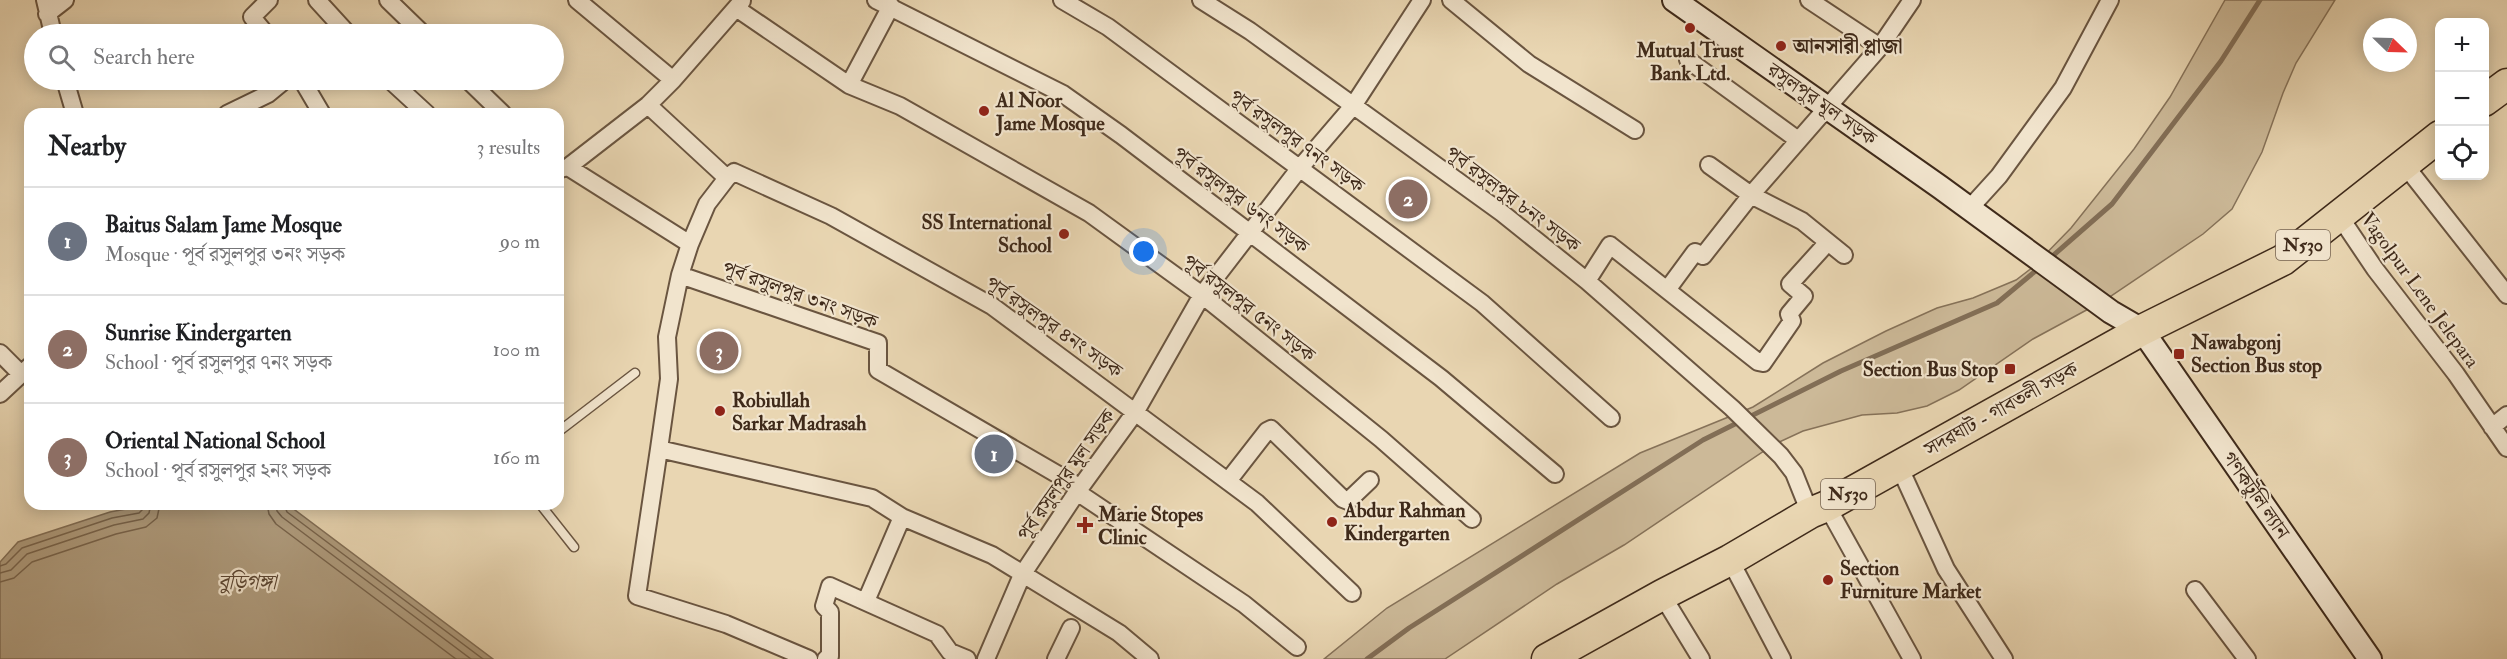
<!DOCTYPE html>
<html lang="en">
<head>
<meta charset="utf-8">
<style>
	:root { --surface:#fff; --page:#f6f6f6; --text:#202124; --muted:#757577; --line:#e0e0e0; --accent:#8f2418 }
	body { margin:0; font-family:"IM FELL Double Pica","Noto Serif Bengali",serif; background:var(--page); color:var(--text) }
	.controls { position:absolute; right:18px; top:18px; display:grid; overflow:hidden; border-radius:12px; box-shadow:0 3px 15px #0003 }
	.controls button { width:54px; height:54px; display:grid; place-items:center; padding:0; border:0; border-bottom:2px solid var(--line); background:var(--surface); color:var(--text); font:30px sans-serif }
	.compass { position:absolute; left:2363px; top:18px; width:54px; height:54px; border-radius:50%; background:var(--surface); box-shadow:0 3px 15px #0003; rotate:113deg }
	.you { position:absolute; left:1144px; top:252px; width:21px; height:21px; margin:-15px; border:4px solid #fff; border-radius:50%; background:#1a73e8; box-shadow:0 0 0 9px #1a73e833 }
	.badge { display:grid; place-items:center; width:39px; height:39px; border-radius:50%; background:var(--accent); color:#fff; font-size:20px; font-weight:700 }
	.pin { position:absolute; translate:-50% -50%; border:3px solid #fff; box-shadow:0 2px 6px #0006 }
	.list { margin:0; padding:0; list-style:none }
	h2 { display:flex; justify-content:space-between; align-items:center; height:78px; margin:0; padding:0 24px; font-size:26px }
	h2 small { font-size:20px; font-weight:400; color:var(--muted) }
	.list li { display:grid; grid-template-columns:39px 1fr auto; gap:18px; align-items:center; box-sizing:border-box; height:108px; padding:0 24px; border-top:2px solid var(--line) }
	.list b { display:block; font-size:22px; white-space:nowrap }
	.list p { margin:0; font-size:20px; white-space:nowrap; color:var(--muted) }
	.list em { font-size:20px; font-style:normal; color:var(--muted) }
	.icon { flex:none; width:33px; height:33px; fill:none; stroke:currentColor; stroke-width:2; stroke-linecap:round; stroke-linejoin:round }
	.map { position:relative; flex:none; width:2507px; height:659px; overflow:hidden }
	.search { position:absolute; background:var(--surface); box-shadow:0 3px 15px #0003; left:24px; top:24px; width:540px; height:66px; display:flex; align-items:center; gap:15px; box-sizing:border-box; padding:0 21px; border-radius:33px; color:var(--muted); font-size:22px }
	.panel { position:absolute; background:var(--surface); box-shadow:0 3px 15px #0003; left:24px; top:108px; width:540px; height:402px; border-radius:18px }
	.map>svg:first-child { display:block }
</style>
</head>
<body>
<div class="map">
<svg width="2507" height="659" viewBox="0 0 2507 659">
	<rect width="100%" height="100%" fill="#e9d6b2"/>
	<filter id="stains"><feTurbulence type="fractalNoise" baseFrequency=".00333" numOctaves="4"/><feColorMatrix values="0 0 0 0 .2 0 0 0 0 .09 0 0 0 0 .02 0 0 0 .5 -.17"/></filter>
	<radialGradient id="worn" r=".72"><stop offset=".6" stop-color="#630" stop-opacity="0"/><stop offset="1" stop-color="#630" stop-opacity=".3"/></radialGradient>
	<path fill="#ccb998" stroke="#867259" stroke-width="1.5" d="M2225 0H2335L2296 63 2283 93 2262 152 2232 209 2203 234 2105 300 2033 339 1959 390 1927 406 1897 413 1862 415 1803 431 1773 445 1624 545 1557 584 1445 659H1324L1387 608 1640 453 1753 407 1823 363 1886 331 1937 308 1973 298 2016 280 2033 267 2071 228 2134 149 2170 97Z"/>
	<path fill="#af9c7e" stroke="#826e56" stroke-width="1.5" d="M153 504H287L493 659H0V562L18 542 110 512Z"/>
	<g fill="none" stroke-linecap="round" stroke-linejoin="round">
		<path stroke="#77634c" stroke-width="1.5" d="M267 504 269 514 276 524 456 659
			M276 504 277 511 282 517 471 659
			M284 504 287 512 483 659
			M0 566 6 564 22 548 112 518 139 513 143 509 144 504
			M0 573 11 570 27 554 114 525 143 519 149 513 151 504
			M0 582 14 578 32 562 116 534 146 527 157 518 160 504"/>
		<path stroke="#826e56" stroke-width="5" d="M2048 260 2112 204 2221 61 2260 0
			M1367 659 1409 628 1703 440 1841 371 1997 303 2039 268"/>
		<g stroke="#6a5540" stroke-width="11">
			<path id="lane" d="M558 432 635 373
				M540 504 574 547"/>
		</g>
		<g stroke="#6a5540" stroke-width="20">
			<path id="street" d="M45 0 53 34
				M317 0 348 34
				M388 0 423 34
				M577 0 673 80
				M876 0 1063 94 1121 135 1441 378 1555 474
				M1062 0 1108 27 1482 303 1611 418
				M1201 0 1250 31 1502 213 1587 281 1732 408 1781 456 1794 473 1810 513
				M1451 0 1529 64 1635 130
				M1809 0 1880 47
				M736 8 849 85 900 106 1089 213 1202 295 1381 439 1472 519
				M47 14 65 0
				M266 34 252 17 269 0
				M1688 60 1798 140
				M65 80 75 114
				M302 80 322 114
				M390 80 427 114
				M468 80 503 114
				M849 85 891 6
				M648 105 727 178 734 172 831 216 992 306 1257 503 1352 593
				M227 114 268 94 285 80
				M2404 164 2507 295
				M1709 165 1751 195 1802 221 1844 255
				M568 167 690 244 680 275 878 343V370L1074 484 1077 492 1244 604 1297 647
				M560 169 568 167 648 105 673 80 742 1
				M1969 209 1999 176 2063 88 2110 0
				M2340 217 2375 269 2456 374 2507 448
				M690 244 707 204 727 178
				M680 275 667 337 669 379 659 449 872 498 902 517 992 555 1119 633 1150 659
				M1587 281 1610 245 1758 362 1763 363 1792 321 1789 314 1804 296 1790 284 1828 242
				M1667 290 1695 252 1703 256 1751 195 1880 47 1912 0
				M0 353 21 374
				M0 394 30 366
				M2492 427 2507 415
				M659 449 637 596 726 624 809 659
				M1899 466 1946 569 2004 659
				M1228 481 1267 431 1271 429 1343 499 1348 501 1370 480
				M1827 506 1912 659
				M1730 560 1782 659
				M2195 590 2247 659
				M1662 595 1701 659
				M866 601 902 517
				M826 659 830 656V612L824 606 830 586 937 634 950 652 967 659
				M986 659 1022 575 1077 492 1136 411 1202 295 1299 169 1353 106 1422 0
				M1056 659 1071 628"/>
		</g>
		<g stroke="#3f2a1a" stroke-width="26">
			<path id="secondary" d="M1674 0 1940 187 2111 312 2142 330 2370 659"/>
		</g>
		<g stroke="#3f2a1a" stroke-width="33">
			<path id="highway" d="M2484 101 2507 84
				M1547 659 1662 595 1730 560 1810 513 1827 506 2142 330 2283 260 2440 136"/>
		</g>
		<use href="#lane" stroke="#f1e4cd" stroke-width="8"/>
		<use href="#street" stroke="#f1e4cd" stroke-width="16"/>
		<use href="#secondary" stroke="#f1e4cd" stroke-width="22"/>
		<use href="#highway" stroke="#e9d6b2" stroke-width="30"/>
	</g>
	<g fill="#8f2418" stroke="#f1e4cd" stroke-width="2">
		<circle cx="1690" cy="28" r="6"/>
		<circle cx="1781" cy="46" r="6"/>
		<circle cx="984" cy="111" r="6"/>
		<circle cx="1064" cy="234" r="6"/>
		<rect x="2173" y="348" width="12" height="12" rx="3"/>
		<rect x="2004" y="363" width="12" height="12" rx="3"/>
		<circle cx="720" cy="411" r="6"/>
		<circle cx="1332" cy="522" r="6"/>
		<path d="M1082 516h6v6h6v6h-6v6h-6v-6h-6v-6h6z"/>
		<circle cx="1828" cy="580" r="6"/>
	</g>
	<g text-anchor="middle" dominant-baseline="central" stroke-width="4.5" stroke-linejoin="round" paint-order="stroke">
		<g fill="#f1e4cd" stroke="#746250" stroke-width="1.5">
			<rect x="2276" y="230" width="54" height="30" rx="4.5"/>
			<rect x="1821" y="479" width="54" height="30" rx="4.5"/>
		</g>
		<g font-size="18" font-weight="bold" fill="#3f2a1a">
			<text x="2303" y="245">N530</text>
			<text x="1848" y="494">N530</text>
		</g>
		<g font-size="20" font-weight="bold" fill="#3f2a1a" stroke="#f1e4cd" text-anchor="start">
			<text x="1793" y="46">আনসারী প্লাজা</text>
			<text x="1690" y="50" text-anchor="middle">Mutual Trust<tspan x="1690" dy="23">Bank Ltd.</tspan></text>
			<text x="996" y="100">Al Noor<tspan x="996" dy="23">Jame Mosque</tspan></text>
			<text x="1052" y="222" text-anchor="end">SS International<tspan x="1052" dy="23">School</tspan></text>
			<text x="2191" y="342">Nawabgonj<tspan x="2191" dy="23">Section Bus stop</tspan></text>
			<text x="1998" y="369" text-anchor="end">Section Bus Stop</text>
			<text x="732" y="400">Robiullah<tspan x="732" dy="23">Sarkar Madrasah</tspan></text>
			<text x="1344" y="510">Abdur Rahman<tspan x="1344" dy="23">Kindergarten</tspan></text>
			<text x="1098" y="514">Marie Stopes<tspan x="1098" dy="23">Clinic</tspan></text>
			<text x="1840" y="568">Section<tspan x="1840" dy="23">Furniture Market</tspan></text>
		</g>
		<g font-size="20" fill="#3f2a1a" stroke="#f1e4cd">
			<text transform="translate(1822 104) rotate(35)">রসুলপুর মূল সড়ক</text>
			<text transform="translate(1297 141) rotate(36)">পূর্ব রসুলপুর ৭নং সড়ক</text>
			<text transform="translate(1513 199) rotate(37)">পূর্ব রসুলপুর ৮নং সড়ক</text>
			<text transform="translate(1241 200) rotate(37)">পূর্ব রসুলপুর ৬নং সড়ক</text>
			<text transform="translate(2420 290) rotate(54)">Vagolpur Lene Jelepara</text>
			<text transform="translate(800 295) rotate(20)">পূর্ব রসুলপুর ৩নং সড়ক</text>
			<text transform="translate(1249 308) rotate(38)">পূর্ব রসুলপুর ৫নং সড়ক</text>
			<text transform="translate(1054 327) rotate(35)">পূর্ব রসুলপুর ৪নং সড়ক</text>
			<text transform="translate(2001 409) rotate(-29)">সদরঘাট - গাবতলী সড়ক</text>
			<text transform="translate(1066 475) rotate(-55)">পূর্ব রসুলপুর মূল সড়ক</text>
			<text transform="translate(2256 495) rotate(55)">গণকটুলি ল্যান</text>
		</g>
		<g font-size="21" font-style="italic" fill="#5b4633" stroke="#f1e4cd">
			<text x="247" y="582">বুড়িগঙ্গা</text>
		</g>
	</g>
	<rect width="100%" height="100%" filter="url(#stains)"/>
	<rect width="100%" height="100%" fill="url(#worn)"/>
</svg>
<div class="controls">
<button>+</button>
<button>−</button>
<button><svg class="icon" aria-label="locate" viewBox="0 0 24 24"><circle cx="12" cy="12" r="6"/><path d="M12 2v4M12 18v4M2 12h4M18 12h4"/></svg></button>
</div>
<svg class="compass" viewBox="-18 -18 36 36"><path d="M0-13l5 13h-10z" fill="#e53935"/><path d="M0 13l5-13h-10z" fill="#757577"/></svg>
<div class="you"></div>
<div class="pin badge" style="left:994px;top:454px;background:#6b7280">1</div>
<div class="pin badge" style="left:1408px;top:199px;background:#8d6e63">2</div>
<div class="pin badge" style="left:719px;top:351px;background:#8d6e63">3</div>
<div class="search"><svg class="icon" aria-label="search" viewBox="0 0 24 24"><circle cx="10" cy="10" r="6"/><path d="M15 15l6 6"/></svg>Search here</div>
<section class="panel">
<h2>Nearby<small>3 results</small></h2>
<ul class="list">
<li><span class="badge" style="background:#6b7280">1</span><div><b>Baitus Salam Jame Mosque</b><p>Mosque · পূর্ব রসুলপুর ৩নং সড়ক</p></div><em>90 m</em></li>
<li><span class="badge" style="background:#8d6e63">2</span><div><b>Sunrise Kindergarten</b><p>School · পূর্ব রসুলপুর ৭নং সড়ক</p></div><em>100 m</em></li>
<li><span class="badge" style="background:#8d6e63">3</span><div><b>Oriental National School</b><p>School · পূর্ব রসুলপুর ২নং সড়ক</p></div><em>160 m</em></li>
</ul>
</section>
</div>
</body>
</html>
